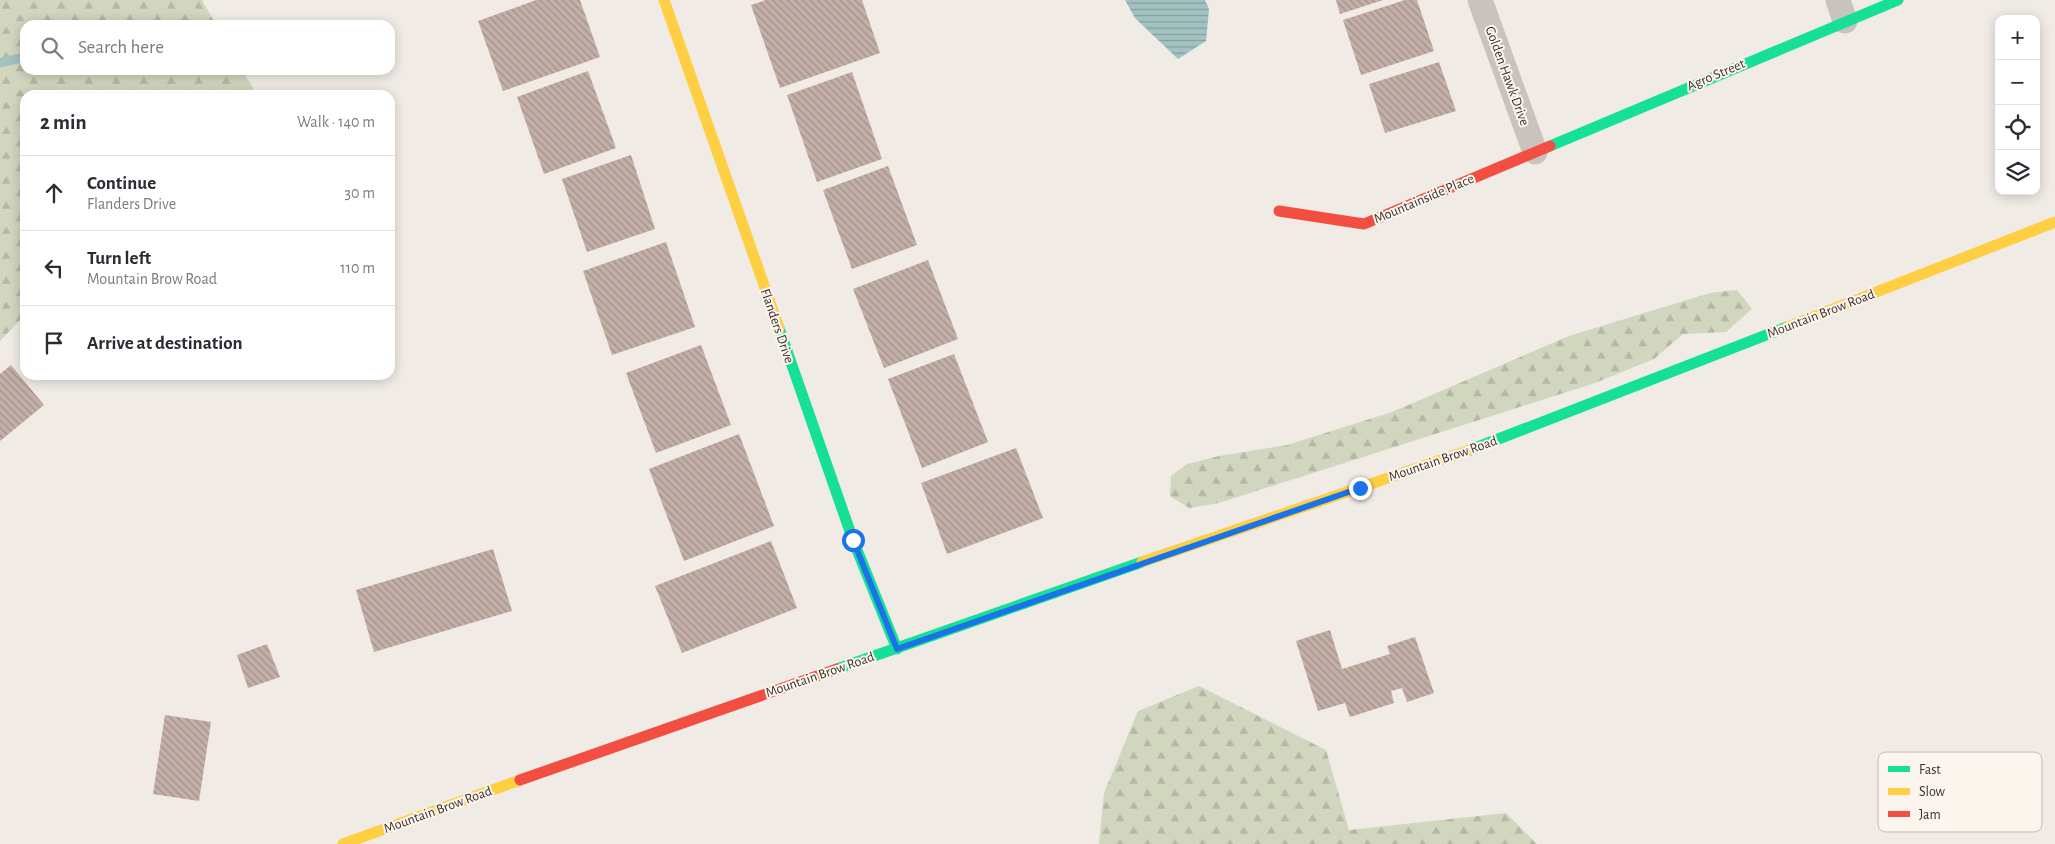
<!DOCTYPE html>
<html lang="en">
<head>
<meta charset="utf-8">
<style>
	:root { --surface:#fff; --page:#f2f2f3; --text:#2b2b33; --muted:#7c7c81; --line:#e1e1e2 }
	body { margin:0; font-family:"Alegreya Sans",sans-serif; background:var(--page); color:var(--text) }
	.controls { position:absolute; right:15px; top:15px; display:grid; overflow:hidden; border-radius:10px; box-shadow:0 2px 12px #0003 }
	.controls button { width:45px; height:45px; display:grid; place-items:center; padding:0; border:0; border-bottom:1px solid var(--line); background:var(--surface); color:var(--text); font:25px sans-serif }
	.stop { position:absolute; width:15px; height:15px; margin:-11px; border:4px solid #1a73e8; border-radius:50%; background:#fff }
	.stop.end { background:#1a73e8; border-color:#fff; box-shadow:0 1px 5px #0008 }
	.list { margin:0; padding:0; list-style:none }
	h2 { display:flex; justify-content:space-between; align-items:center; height:65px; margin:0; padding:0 20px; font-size:21px }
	h2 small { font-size:16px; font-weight:400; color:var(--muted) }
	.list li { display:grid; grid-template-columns:32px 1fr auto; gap:15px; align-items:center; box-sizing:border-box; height:75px; padding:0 20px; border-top:1px solid var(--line) }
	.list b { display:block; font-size:19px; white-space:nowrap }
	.list p { margin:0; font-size:16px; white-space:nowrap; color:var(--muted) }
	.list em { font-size:16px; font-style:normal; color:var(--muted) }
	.icon { flex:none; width:28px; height:28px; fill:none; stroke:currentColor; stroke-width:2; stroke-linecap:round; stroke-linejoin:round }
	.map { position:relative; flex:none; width:2055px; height:844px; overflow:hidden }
	.search { position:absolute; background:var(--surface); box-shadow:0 2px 12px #0003; left:20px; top:20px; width:375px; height:55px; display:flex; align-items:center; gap:12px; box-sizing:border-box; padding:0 18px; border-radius:15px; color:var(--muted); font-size:19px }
	.panel { position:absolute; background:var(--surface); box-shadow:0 2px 12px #0003; left:20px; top:90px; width:375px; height:290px; border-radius:15px }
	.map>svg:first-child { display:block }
</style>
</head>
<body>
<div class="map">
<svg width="2055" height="844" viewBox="0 0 2055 844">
	<defs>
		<pattern id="forest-firs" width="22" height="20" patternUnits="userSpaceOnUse" patternTransform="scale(1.25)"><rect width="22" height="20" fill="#d1d6bf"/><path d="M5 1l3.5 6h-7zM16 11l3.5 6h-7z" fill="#b4b8a4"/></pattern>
		<pattern id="water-rules" width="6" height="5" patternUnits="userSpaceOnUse" patternTransform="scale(1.25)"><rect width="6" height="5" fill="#a1c2c1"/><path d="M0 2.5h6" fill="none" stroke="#849e9d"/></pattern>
		<pattern id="building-back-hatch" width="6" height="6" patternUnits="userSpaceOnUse" patternTransform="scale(1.25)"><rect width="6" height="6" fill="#c3afa7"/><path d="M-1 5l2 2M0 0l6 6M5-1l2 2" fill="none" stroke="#a08f88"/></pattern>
	</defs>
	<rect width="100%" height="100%" fill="#f0ebe5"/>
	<path fill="url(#forest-firs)" d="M0 0H202L216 25H25V70H242L253 88 254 95H25V315L0 341Z
		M1737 290 1752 309 1726 332 1683 334 1654 359 1595 383 1219 503 1189 508 1170 496 1171 476 1187 464 1219 456 1287 445 1392 412 1569 336 1710 293Z
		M1199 686 1326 750 1349 830 1506 813 1537 844H1099L1104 793 1138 711Z"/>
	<path fill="url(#water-rules)" d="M1125 0H1205L1209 9 1206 41 1178 59 1135 18Z"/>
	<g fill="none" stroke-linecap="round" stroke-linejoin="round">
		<path stroke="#a1c2c1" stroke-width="9" d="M0 63 25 57"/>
	</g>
	<path fill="url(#building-back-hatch)" d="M536 0H580L600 57 503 91 478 21Z
		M766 0H862L880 53 780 88 751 5Z
		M1336 0H1383L1340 14Z
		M1405 0H1417L1434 51 1361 75 1343 20Z
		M1439 62 1456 111 1385 133 1369 84Z
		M588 71 616 148 544 174 517 97Z
		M852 72 882 159 817 182 787 95Z
		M631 155 655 229 587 252 562 179Z
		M888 166 917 245 852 269 823 190Z
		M666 242 695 327 612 355 583 271Z
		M928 260 958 339 884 368 853 289Z
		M701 345 731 425 656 453 626 373Z
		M954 354 988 442 922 468 888 379Z
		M11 365 44 405 0 441V374Z
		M739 434 774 526 684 561 649 469Z
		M1016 448 1043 518 947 554 921 483Z
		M771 541 797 608 682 653 655 586Z
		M493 549 512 611 374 652 356 590Z
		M1330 630 1342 669 1390 654 1387 646 1415 637 1434 693 1407 702 1402 688 1391 691 1394 703 1350 717 1345 703 1318 711 1296 641Z
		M267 644 280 677 248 688 237 655Z
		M165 715 211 722 199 801 153 794Z"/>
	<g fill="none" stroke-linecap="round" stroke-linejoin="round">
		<path stroke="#c9c3be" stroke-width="25" d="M1480 0 1535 152
			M1838 0 1845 21"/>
		<path stroke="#16e098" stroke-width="11" d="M1550 146 1898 0
			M779 328 853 540 897 649
			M1470 450 1787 327
			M837 669 1142 562"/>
		<path stroke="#ffcf43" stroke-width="11" d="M664 0 779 328
			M1787 327 2055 222
			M1142 562 1470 450
			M343 844 520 780"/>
		<path stroke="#f24e42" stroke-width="11" d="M1279 211 1364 224 1550 146
			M520 780 837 669"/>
	</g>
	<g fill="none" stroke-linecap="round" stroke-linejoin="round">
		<path stroke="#1a73e8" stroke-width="6" d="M853 540 897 649 1360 488"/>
	</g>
	<g text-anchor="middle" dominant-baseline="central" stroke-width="4" stroke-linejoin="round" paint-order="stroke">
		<g font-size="14" fill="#3b302b" stroke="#fbf5ee">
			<text transform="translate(1716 75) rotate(-23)">Agro Street</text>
			<text transform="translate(1507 76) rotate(70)">Golden Hawk Drive</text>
			<text transform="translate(1424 199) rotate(-23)">Mountainside Place</text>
			<text transform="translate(1821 314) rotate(-21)">Mountain Brow Road</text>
			<text transform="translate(777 326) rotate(71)">Flanders Drive</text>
			<text transform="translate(1443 459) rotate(-19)">Mountain Brow Road</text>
			<text transform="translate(820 675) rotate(-19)">Mountain Brow Road</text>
			<text transform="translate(438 810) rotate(-20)">Mountain Brow Road</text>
		</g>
	</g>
	<rect x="1878" y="752" width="164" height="80" rx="8" fill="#fbf5ee" stroke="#c1bab4" stroke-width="1"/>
	<rect x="1888" y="766" width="22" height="6" fill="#16e098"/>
	<rect x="1888" y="788" width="22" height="7" fill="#ffcf43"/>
	<rect x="1888" y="811" width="22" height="6" fill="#f24e42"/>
	<g font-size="14" fill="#3b302b">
		<text x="1919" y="774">Fast</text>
		<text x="1919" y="796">Slow</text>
		<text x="1919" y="819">Jam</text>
	</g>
</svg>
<div class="controls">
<button>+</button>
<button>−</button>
<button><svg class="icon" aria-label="locate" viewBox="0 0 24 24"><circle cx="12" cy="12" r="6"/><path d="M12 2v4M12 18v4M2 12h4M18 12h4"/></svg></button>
<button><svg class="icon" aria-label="layers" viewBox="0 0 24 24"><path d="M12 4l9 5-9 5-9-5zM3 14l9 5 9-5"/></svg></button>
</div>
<div class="stop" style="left:853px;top:540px"></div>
<div class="stop end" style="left:1360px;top:488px"></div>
<div class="search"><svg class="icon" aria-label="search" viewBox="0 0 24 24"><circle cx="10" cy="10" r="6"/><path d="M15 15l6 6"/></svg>Search here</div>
<section class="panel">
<h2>2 min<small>Walk · 140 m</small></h2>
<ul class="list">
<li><svg class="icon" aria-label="ahead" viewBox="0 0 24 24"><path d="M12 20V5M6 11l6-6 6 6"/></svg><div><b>Continue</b><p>Flanders Drive</p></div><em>30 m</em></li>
<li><svg class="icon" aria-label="left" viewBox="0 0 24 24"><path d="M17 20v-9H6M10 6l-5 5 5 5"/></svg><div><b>Turn left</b><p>Mountain Brow Road</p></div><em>110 m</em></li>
<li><svg class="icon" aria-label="arrive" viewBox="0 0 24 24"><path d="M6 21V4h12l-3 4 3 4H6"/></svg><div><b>Arrive at destination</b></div></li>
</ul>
</section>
</div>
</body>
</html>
